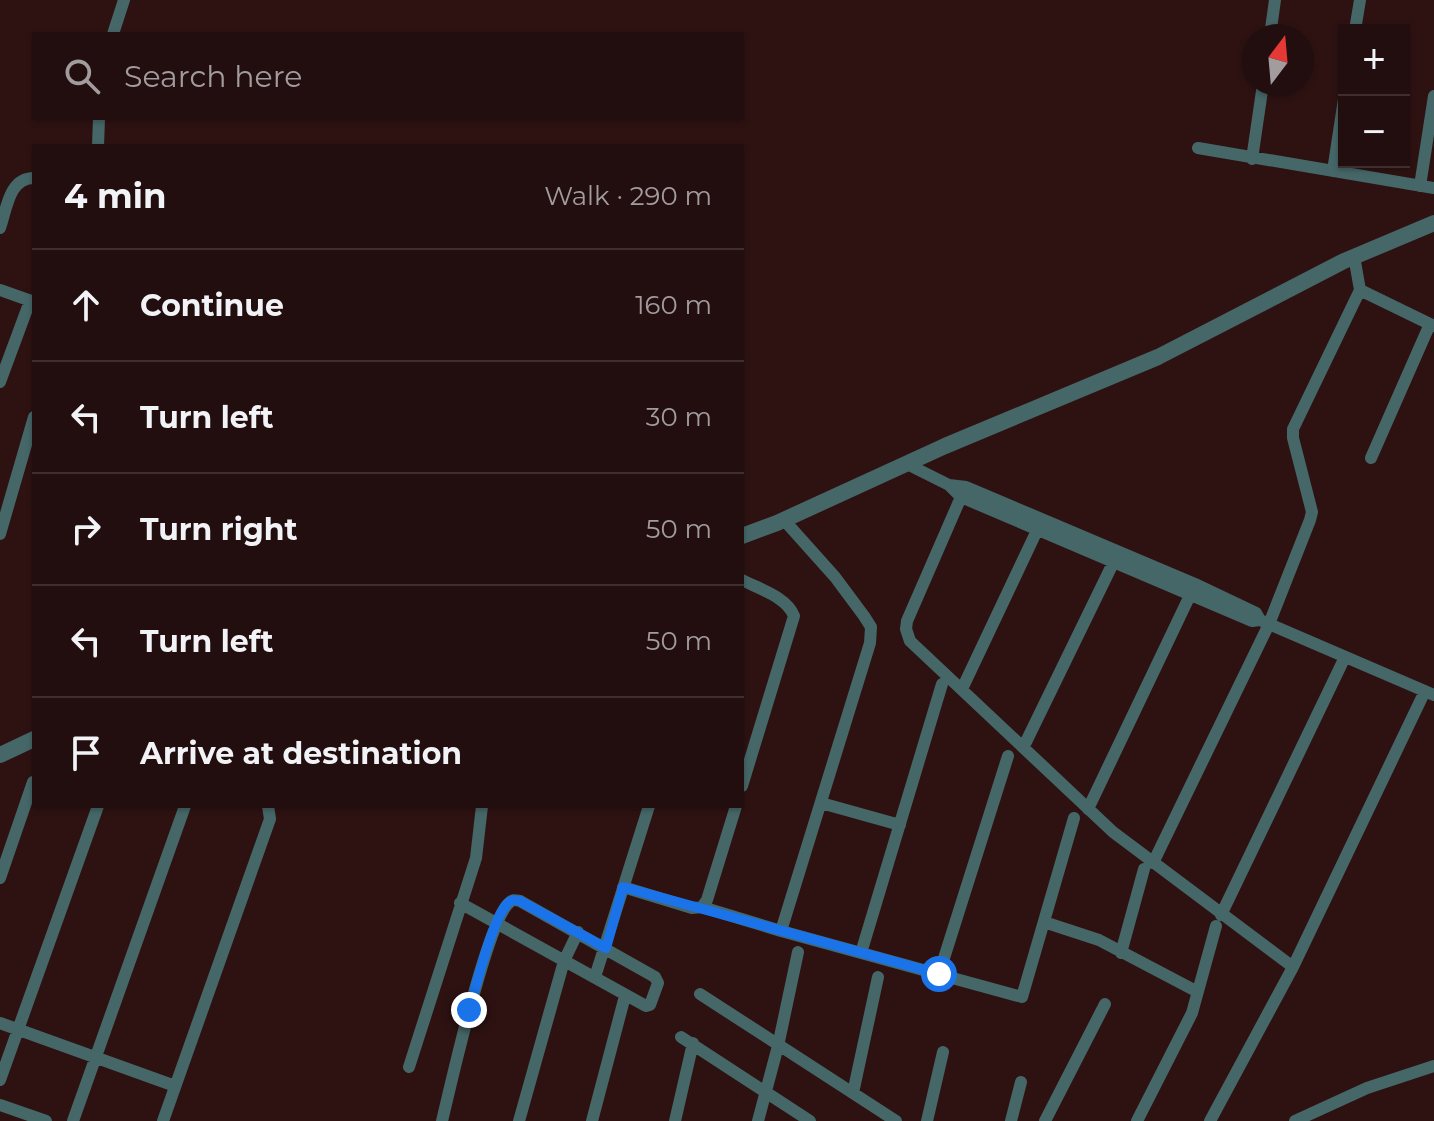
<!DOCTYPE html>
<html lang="en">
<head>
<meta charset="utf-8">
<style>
	:root { --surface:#220e0e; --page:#2e1c1c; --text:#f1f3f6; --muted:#a29c9e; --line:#3f2e2e }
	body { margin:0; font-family:Montserrat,sans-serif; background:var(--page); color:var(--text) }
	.controls { position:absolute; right:24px; top:24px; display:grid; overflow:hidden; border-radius:0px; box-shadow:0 2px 6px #0004 }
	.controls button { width:72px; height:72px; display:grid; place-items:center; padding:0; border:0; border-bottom:2px solid var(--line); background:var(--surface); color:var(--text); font:40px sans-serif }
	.compass { position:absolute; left:1242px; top:24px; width:72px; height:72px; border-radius:50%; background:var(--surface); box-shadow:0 2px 6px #0004; rotate:16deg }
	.stop { position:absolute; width:24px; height:24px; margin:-18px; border:6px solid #1a73e8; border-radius:50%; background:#fff }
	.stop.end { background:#1a73e8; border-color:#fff; box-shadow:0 2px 8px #0008 }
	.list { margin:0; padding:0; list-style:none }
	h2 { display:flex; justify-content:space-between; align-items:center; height:104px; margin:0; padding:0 32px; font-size:34px }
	h2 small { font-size:26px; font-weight:400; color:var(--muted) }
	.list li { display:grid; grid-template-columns:52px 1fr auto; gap:24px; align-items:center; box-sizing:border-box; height:112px; padding:0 32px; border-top:2px solid var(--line) }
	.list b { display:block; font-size:30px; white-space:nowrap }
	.list em { font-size:26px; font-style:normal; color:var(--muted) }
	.icon { flex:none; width:44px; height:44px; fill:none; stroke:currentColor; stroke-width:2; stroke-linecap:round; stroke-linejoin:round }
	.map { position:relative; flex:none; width:1434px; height:1121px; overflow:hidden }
	.search { position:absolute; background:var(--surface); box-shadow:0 2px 6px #0004; left:32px; top:32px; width:712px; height:88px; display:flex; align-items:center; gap:20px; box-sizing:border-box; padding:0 28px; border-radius:0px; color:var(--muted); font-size:30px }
	.panel { position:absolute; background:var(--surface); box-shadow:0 2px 6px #0004; left:32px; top:144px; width:712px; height:664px; border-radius:0px }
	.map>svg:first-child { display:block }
</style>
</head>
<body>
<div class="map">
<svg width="1434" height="1121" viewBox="0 0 1434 1121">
	<rect width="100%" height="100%" fill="#2e1212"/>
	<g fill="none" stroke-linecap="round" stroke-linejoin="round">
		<path stroke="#466768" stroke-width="12" d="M1355 30 1360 0
			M113 34 124 0
			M1270 36 1275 0
			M98 146 99 118
			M1198 148 1434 188
			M1252 159 1263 84
			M1333 171 1344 99
			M1420 186 1434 96
			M0 228C7 208 9 178 34 178
			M0 290 34 302
			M1360 290 1434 326
			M0 382 30 301
			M1371 458 1430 324
			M907 464 949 485 961 497 1252 621 1260 620
			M949 485 966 487 1195 584 1256 613 1260 620 1269 624 1434 695
			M961 497 907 621 906 629 910 641 1113 832 1293 967
			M0 534 34 417
			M742 580C759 589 787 597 794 616L742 786
			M962 689 1041 522
			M1024 746 1117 555
			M821 803 900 825
			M1088 809 1194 587
			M1153 863 1269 624 1310 520 1312 512 1293 438V429L1360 290 1354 256
			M0 878 33 782
			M623 887 692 908 702 907 707 900 736 806
			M702 907 781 931 1022 997 1074 818
			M1221 915 1345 657
			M1044 922 1099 940 1196 991
			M781 931 870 643 871 627 864 616 835 577 784 520
			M861 953 942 684
			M1121 953 1144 869
			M939 974 1008 756
			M595 977 649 806
			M700 994 896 1121
			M0 1023 175 1086
			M681 1037 810 1121
			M409 1067 476 858 482 806
			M0 1080 98 806
			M853 1093 878 977
			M0 1105 46 1121
			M73 1121 185 806
			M163 1121 270 819 268 806
			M442 1121C451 1084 487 922 509 903 513 899 515 900 520 901L655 977 658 983 650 1005 646 1006 460 903
			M519 1121 564 961 578 932
			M592 1121 625 996
			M675 1121 693 1043
			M758 1121 778 1046 798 952
			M927 1121 943 1052
			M1011 1121 1021 1082
			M1045 1121 1105 1004
			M1137 1121 1192 1013 1216 926
			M1210 1121 1293 967 1425 691
			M1295 1121 1367 1088 1434 1066"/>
		<path stroke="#466768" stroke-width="16" d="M742 536 777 523 945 446 1158 357 1344 261 1434 223
			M0 755 34 739"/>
	</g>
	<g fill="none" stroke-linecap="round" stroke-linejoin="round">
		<path stroke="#1a73e8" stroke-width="10" d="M469 1010C476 987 493 917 508 903 513 899 515 900 520 901L606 948 623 887 939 974"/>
	</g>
</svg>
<div class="controls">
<button>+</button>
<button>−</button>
</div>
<svg class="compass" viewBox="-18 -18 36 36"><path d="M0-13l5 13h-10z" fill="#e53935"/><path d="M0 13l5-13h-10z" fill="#a29c9e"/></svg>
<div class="stop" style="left:939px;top:974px"></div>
<div class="stop end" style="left:469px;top:1010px"></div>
<div class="search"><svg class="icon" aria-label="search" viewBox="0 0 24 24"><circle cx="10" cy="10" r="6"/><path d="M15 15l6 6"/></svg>Search here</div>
<section class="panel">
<h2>4 min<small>Walk · 290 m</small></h2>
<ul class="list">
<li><svg class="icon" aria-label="ahead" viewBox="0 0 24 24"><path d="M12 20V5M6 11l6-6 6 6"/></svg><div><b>Continue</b></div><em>160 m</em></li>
<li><svg class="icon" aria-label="left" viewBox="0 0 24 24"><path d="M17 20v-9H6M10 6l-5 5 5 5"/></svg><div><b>Turn left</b></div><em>30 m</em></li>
<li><svg class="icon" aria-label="right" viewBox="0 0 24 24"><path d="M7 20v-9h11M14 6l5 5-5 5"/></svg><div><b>Turn right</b></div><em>50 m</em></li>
<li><svg class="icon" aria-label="left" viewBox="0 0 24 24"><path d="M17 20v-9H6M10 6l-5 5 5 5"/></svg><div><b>Turn left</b></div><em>50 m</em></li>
<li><svg class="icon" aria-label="arrive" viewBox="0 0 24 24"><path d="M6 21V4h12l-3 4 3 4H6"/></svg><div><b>Arrive at destination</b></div></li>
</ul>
</section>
</div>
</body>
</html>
